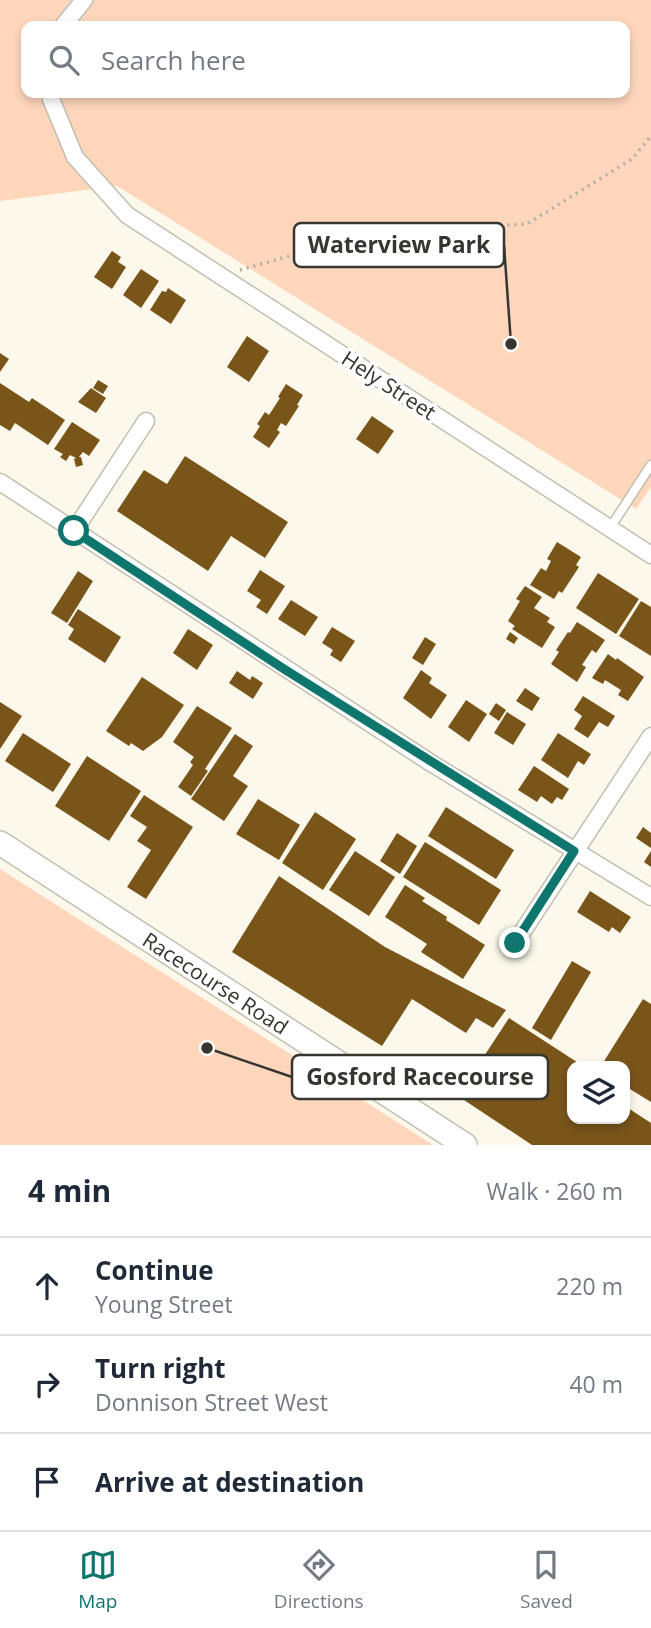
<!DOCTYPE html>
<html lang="en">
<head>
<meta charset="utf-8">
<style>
	:root { --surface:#fff; --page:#f2f2f3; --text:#1f2937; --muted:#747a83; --line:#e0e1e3; --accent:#0f766e }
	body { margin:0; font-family:"Open Sans",sans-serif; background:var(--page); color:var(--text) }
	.controls { position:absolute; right:21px; bottom:21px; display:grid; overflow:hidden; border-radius:14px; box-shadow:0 4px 10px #0003 }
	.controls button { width:63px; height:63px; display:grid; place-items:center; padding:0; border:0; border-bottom:2px solid var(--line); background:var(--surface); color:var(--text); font:35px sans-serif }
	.stop { position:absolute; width:21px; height:21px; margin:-16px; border:5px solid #0f766e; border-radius:50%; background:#fff }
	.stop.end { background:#0f766e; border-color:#fff; box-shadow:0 2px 7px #0008 }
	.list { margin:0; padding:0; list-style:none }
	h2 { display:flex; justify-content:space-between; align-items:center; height:91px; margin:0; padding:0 28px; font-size:30px }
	h2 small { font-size:23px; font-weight:400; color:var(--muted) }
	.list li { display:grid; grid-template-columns:46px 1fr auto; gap:21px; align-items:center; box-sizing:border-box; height:98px; padding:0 28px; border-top:2px solid var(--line) }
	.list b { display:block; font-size:26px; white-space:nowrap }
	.list p { margin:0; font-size:23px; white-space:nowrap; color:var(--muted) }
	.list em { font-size:23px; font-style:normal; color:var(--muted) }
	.icon { flex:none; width:38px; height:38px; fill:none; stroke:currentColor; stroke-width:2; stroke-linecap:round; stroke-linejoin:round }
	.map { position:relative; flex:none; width:651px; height:1145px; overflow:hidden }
	.search { position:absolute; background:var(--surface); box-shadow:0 4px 10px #0003; left:21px; right:21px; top:21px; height:77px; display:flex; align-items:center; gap:18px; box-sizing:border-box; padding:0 24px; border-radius:14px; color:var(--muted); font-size:26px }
	.sheet { height:385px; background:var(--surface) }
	nav { display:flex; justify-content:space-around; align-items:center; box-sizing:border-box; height:98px; border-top:2px solid var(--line); background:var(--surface); font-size:19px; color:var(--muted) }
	nav a { display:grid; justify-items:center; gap:4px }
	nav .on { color:var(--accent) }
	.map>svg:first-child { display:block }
</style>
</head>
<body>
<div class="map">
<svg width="651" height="1145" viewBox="0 0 651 1145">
	<rect width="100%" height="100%" fill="#fcf9ec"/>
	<path fill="#fed6bc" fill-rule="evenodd" d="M0 0H651V487L636 509 117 186 0 201ZM26 26H625V93H26Z
		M0 869 433 1145H0Z"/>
	<path fill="#79551a" d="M112 251 121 257 118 262 126 267 112 289 94 277Z
		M141 269 159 281 141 308 123 295Z
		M168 288 186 300 171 324 150 310 162 291 166 292Z
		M247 336 269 351 249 382 227 367Z
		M0 353 9 359 0 372Z
		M98 380 108 386 103 394 93 388Z
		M0 383 29 402 32 398 65 420 48 445 15 423 10 431 0 425Z
		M286 384 303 395 297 405 299 406 286 426 281 423 277 430 280 432 269 448 253 437 260 426 257 424 265 412 269 415 280 398 278 397Z
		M91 388 106 398 96 413 78 402Z
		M372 416 394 431 378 454 356 439Z
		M72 422 100 440 89 456 83 452 79 457H81L83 465 76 467 74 459 76 458 70 455 66 461 60 457 63 454 54 449Z
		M185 456 288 522 265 558 231 536 208 571 117 511 144 470 167 484Z
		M557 542 581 557 576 565 579 567 562 593 559 591 554 599 530 585 541 568 546 571 551 561 547 559Z
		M260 570 285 586 267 614 256 607 261 600 247 591Z
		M78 571 93 581 67 623 51 613Z
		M598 573 639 599 616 634 576 608Z
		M525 586 542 597 534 608 550 618 547 622 555 627 542 648 512 629 515 626 508 621 520 601 516 599Z
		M291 600 318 617 305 636 278 619Z
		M641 601 651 607V656L619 636Z
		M78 609 121 637 105 663 68 639 74 629 68 625Z
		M577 622 605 640 596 653 592 650 582 665 586 667 577 682 551 664 559 652 556 650 568 632 570 633Z
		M332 627 355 641 341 662 330 655 333 650 322 643Z
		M188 629 213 645 197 670 173 653Z
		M510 632 518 638 514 644 506 639Z
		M425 637 436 644 423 665 412 658Z
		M608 654 616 660 617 658 644 677 628 701 618 695 621 690 605 680 603 684 592 678Z
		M421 670 432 678 429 683 447 695 431 719 403 698Z
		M237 671 250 680 252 676 263 683 253 699 229 683Z
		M142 677 184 705 162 737 143 751 131 743 129 746 106 731Z
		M525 688 540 698 532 711 516 701Z
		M583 696 615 716 608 727 599 722 588 738 574 729 582 716 574 710Z
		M466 700 487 714 469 742 448 727Z
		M0 702 22 716 0 749Z
		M496 703 506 710 499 721 489 714Z
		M197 706 232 728 205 769 208 771 191 796 178 787 193 765 190 762 194 757 173 742Z
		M507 712 526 724 513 745 494 733Z
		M23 733 71 764 53 792 5 761Z
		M558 733 591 754 584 765 578 761 568 778 541 760Z
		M235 734 253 746 233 776 248 786 224 821 191 799Z
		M87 756 141 791 109 841 55 806Z
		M534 766 569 789 562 800 557 797 552 804 541 796 537 802 518 790Z
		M144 795 193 827 146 899 127 887 151 850 137 841 147 827 130 816Z
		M258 799 300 825 279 860 236 834Z
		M446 807 514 850 496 879 428 836Z
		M315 812 356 839 323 890 282 863Z
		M643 827 651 833V848L636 838Z
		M397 833 417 846 400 874 380 861Z
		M425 842 501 890 479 925 403 877Z
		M355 851 395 877 369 916 329 890Z
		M651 851V867L644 862Z
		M279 876 385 947 506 1010 493 1028 476 1018 466 1033 412 999 382 1046 232 952Z
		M405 885 425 898 422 901 447 917 446 920 485 945 463 979 421 952 427 944 385 917Z
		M590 891 631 917 620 933 612 927 609 932 577 912Z
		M572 961 591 972 551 1040 532 1028Z
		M643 999 651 1004V1102L625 1086V1066H601Z
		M509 1018 583 1066H572V1119H625V1094L630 1097 625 1106 651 1123V1145H532L458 1096Z"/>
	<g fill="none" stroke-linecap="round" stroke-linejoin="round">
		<g stroke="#c1bfb1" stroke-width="11">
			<path id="service" d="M610 528 651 465"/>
		</g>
		<g stroke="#c1bfb1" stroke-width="19">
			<path id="minor" d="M63 26 84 0
				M52 93 51 99 75 157 127 215 651 555
				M0 482 431 763 651 897
				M74 531 146 421
				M515 943 651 736"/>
		</g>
		<g stroke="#c1bfb1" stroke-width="26">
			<g id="secondary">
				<path id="s1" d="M0 843 465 1145"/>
			</g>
		</g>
		<path stroke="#b1aea4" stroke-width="3.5" stroke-dasharray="2 5" stroke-linecap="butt" d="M240 270 378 231 527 224 632 159 651 136"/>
		<use href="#service" stroke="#fff" stroke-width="8"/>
		<use href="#minor" stroke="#fff" stroke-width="16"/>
		<use href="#secondary" stroke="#fff" stroke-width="23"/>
	</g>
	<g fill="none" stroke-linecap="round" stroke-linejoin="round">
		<path stroke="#0f766e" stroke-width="9" d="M74 531 284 669 574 851 515 943"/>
	</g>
	<g text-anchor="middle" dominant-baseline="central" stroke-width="7" stroke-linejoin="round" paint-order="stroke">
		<g font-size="21" fill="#36352f" stroke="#fff">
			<text transform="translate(389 385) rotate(33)">Hely Street</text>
			<text stroke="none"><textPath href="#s1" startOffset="257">Racecourse Road</textPath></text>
		</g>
	</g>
	<path fill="none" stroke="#36352f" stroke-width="2.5" d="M511 344L504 245M207 1048L292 1077"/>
	<g fill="#36352f" stroke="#fff" stroke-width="2.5">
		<circle cx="511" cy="344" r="7"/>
		<circle cx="207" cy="1048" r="7"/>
	</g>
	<g fill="#fff" stroke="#36352f" stroke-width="2.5">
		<rect x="294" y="223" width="210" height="44" rx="7"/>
		<rect x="292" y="1055" width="256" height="44" rx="7"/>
	</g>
	<g font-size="23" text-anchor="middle" font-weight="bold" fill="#36352f">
		<text x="399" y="253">Waterview Park</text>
		<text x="420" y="1085">Gosford Racecourse</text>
	</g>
</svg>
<div class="controls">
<button><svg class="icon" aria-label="layers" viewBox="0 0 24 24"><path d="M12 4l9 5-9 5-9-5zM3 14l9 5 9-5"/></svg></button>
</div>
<div class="stop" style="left:74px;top:531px"></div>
<div class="stop end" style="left:515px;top:943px"></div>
<div class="search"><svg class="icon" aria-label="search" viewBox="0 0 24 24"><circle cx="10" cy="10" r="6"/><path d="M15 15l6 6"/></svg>Search here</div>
</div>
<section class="sheet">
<h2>4 min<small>Walk · 260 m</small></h2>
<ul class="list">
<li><svg class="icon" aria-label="ahead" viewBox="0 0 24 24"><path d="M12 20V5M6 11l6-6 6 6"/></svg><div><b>Continue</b><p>Young Street</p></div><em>220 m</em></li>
<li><svg class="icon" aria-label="right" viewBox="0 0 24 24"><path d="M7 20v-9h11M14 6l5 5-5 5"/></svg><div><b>Turn right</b><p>Donnison Street West</p></div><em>40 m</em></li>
<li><svg class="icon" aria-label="arrive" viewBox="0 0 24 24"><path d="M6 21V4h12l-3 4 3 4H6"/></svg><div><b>Arrive at destination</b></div></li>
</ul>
</section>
<nav>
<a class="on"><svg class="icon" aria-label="map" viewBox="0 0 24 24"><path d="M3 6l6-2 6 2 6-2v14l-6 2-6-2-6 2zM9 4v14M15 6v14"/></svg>Map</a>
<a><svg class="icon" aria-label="directions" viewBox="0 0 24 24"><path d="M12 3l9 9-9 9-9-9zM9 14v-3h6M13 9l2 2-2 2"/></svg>Directions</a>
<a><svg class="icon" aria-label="saved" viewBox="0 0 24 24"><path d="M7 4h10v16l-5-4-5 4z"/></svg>Saved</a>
</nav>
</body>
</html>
